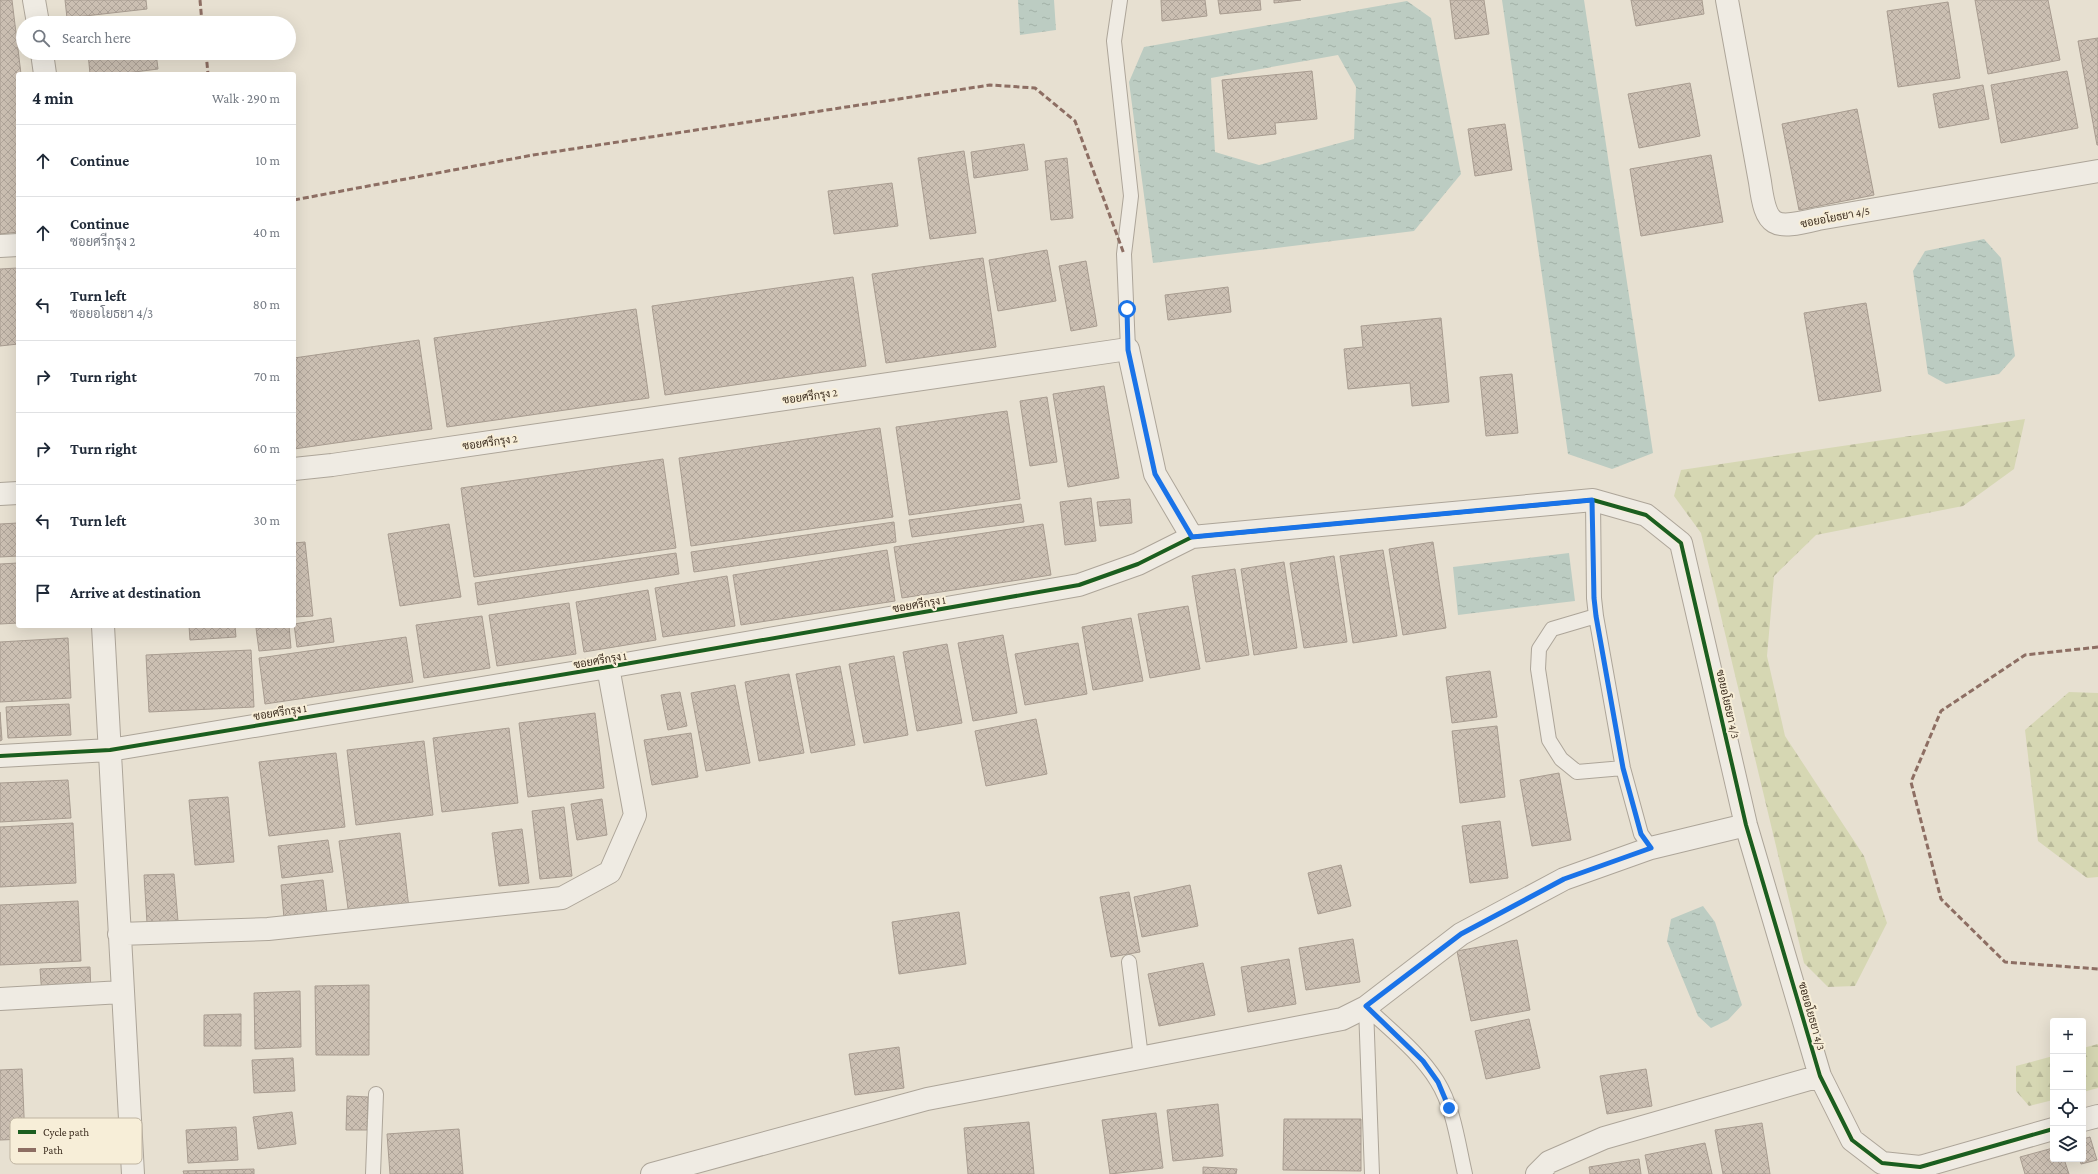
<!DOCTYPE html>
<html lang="en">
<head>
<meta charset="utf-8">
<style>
	:root { --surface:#fff; --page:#f2f2f3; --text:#1f2937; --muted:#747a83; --line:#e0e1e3 }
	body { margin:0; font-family:"Crimson Pro",Sarabun,serif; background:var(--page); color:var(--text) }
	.controls { position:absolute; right:12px; bottom:12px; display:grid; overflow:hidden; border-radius:4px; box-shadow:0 4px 16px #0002 }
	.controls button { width:36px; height:36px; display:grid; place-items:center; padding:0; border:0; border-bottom:1px solid var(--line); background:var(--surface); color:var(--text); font:20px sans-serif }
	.stop { position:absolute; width:12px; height:12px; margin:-9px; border:3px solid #1a73e8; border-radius:50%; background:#fff }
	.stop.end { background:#1a73e8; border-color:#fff; box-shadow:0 1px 4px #0008 }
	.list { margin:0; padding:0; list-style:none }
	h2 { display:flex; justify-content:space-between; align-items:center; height:52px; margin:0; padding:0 16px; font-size:17px }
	h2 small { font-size:13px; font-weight:400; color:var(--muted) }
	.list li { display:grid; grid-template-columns:26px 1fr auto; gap:12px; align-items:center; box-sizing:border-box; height:72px; padding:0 16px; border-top:1px solid var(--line) }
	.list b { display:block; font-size:15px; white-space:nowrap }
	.list p { margin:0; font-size:13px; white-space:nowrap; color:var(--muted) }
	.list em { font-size:13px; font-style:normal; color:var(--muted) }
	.icon { flex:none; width:22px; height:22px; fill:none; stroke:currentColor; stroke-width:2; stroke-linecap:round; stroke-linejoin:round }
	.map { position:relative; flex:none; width:2098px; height:1174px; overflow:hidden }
	.search { position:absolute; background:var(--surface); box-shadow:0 4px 16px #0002; left:16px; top:16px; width:280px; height:44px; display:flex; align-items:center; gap:10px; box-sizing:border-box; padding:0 14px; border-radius:22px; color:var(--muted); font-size:15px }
	.panel { position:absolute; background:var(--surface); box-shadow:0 4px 16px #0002; left:16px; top:72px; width:280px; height:556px; border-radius:4px }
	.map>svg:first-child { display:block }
</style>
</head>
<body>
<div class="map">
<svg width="2098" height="1174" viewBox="0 0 2098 1174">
	<defs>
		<pattern id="forest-firs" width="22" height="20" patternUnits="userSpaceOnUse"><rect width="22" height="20" fill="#d6d7b3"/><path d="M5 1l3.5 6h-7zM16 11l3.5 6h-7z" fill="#b9b99a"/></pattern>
		<pattern id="water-ripples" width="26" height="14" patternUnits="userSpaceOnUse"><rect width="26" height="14" fill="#bcccc2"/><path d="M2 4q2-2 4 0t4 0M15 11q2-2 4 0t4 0" fill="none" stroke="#a2b0a6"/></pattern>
		<pattern id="building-cross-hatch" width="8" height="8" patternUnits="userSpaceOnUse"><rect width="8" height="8" fill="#cbbfb2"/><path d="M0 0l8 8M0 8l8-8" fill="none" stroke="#afa499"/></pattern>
	</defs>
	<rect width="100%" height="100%" fill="#e7e0d1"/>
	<path fill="url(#forest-firs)" d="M2025 419 2014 469 1963 506 1816 535 1774 576 1767 656 1785 736 1864 856 1887 923 1855 986 1828 987 1804 963 1701 533 1674 496 1681 470Z
		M2069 692 2098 693V877L2087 878 2038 841 2025 730Z
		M2098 1044V1088L2083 1092V1048Z
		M2053 1056V1100L2029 1106 2016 1091V1066Z"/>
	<path fill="url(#water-ripples)" fill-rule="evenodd" d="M1018 0H1054L1056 30 1020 35Z
		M1502 0H1584L1653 453 1612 469 1568 454Z
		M1407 1 1431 18 1461 174 1414 231 1153 263 1129 82 1144 47ZM1338 55 1356 87 1354 139 1259 165 1215 152 1211 78Z
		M1984 239 2001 258 2015 356 1999 374 1946 384 1928 374 1913 271 1925 251Z
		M1569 553 1575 601 1458 615 1453 567Z
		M1703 906 1715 922 1742 1005 1728 1020 1711 1028 1698 1016 1667 941 1671 919Z"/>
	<path fill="url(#building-cross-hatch)" stroke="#a89c90" d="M0 0H12L21 74H18V232L0 234Z
		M65 0H146L147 9 67 18Z
		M1161 0H1205L1207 16 1162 21Z
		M1218 0H1260L1261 10 1220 14Z
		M1274 0H1301L1274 3Z
		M1450 0H1484L1489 34 1455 39Z
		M1631 0H1702L1704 14 1636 26Z
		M1975 0H2048L2060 60 1988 74Z
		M1948 2 1960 78 1898 87 1887 11Z
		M2098 38V145H2097L2078 41Z
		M88 53H156L158 69 119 74H90Z
		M1312 71 1317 119 1275 123 1276 134 1228 139 1222 80Z
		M2067 71 2078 128 2001 143 1991 85Z
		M1690 83 1700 136 1639 148 1628 94Z
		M1983 85 1989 119 1939 128 1933 94Z
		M1857 109 1874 195 1799 210 1782 124Z
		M1505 124 1512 170 1475 176 1468 129Z
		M1024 144 1028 170 974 178 971 152Z
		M964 151 976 233 930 239 918 158Z
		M1711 155 1723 222 1641 236 1630 169Z
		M1067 158 1073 218 1051 220 1045 161Z
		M892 183 898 226 834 234 828 191Z
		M1047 250 1056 301 998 311 989 260Z
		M983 258 996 347 886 363 872 274Z
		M1086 261 1097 326 1071 331 1059 266Z
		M18 268V344L0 346V269Z
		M853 277 866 366 665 395 652 306Z
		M1228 287 1231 312 1168 320 1165 295Z
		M1866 303 1881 391 1819 401 1804 313Z
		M636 309 649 398 447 427 434 338Z
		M1441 318 1449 402 1412 406 1410 383 1348 389 1344 349 1363 347 1361 326Z
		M419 340 432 429 294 449V358Z
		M1512 374 1518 433 1486 436 1480 377Z
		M1104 386 1119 478 1068 487 1053 394Z
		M1047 397 1057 462 1030 466 1020 401Z
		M1007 411 1020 499 909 515 896 427Z
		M880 428 893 517 691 546 679 458Z
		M663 459 676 548 474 577 461 488Z
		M1091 498 1096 541 1065 545 1060 502Z
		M1130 499 1132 523 1100 526 1097 502Z
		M1021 504 1024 522 912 537 909 520Z
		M894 522 896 542 694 572 691 552Z
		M18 523V556L0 557V524Z
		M449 524 461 597 400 606 388 534Z
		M1043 524 1051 575 902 598 894 547Z
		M305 542 313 616 294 617V543Z
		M1433 542 1446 628 1403 635 1389 549Z
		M887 550 895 601 741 625 733 575Z
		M1383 550 1397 636 1353 643 1340 556Z
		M676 553 679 574 478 605 475 583Z
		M1334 556 1347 642 1304 648 1290 563Z
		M1284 562 1297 648 1254 655 1241 569Z
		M18 563V623L0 624V564Z
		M1235 569 1249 655 1206 662 1192 576Z
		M727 576 735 626 663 637 655 588Z
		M648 590 656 640 584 652 576 602Z
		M569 603 576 654 497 666 489 615Z
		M1188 606 1200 669 1150 678 1138 614Z
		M482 616 490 668 424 678 416 625Z
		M331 618 334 642 297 647 294 624Z
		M1131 618 1143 681 1093 690 1082 627Z
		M189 626H235L236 637 190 640Z
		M289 626 291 648 259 651 256 628Z
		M1003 635 1017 713 973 721 958 643Z
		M406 637 413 682 265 704 259 658Z
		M68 638 71 698 0 702V642Z
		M1078 643 1087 694 1025 705 1015 654Z
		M947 644 962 723 917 731 903 652Z
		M251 650 254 707 149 712 146 655Z
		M894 656 908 735 864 743 849 664Z
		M840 666 855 745 811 753 796 674Z
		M1490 671 1497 717 1452 723 1446 677Z
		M789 674 804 753 759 761 745 682Z
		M735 685 750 763 706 771 691 693Z
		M680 692 687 726 668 730 661 695Z
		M69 704 71 735 8 738 6 707Z
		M0 712 2 740 0 741Z
		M595 713 604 788 528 797 519 723Z
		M1036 719 1047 774 986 786 975 731Z
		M1497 726 1505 797 1460 803 1452 731Z
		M509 728 518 803 442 812 433 738Z
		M691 733 698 777 652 785 644 740Z
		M424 741 433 815 356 825 347 750Z
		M336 753 345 827 269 836 259 762Z
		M1559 773 1571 840 1532 846 1520 780Z
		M68 780 71 818 0 822V783Z
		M228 797 234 862 195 865 189 800Z
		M602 799 607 835 577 840 571 804Z
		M564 807 572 876 540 879 532 811Z
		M1500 821 1508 878 1470 883 1462 826Z
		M73 823 76 883 0 887V827Z
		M522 829 529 883 499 886 492 833Z
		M400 833 409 908 349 916 339 841Z
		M328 840 333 872 282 878 278 846Z
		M1341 865 1351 906 1318 914 1308 873Z
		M174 874 178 921 147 923 144 875Z
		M323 880 327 913 284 918 281 885Z
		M1190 885 1198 926 1142 937 1134 897Z
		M1129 892 1140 952 1111 957 1100 897Z
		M78 901 81 961 0 965V905Z
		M959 912 966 964 899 974 892 922Z
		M1353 939 1360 982 1306 990 1299 948Z
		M1517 940 1530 1010 1471 1021 1457 951Z
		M1289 959 1296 1004 1248 1012 1241 967Z
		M1203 963 1215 1015 1159 1026 1148 974Z
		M90 967 91 993 42 996 40 969Z
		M369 985V1055H316L315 986Z
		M300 991 301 1047 255 1049 254 993Z
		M241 1014V1046H204V1015Z
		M1529 1019 1540 1068 1486 1079 1475 1031Z
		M899 1047 904 1088 855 1095 849 1054Z
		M293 1058 295 1091 254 1093 252 1060Z
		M22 1069 25 1139 0 1140V1070Z
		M1646 1069 1652 1106 1607 1114 1600 1076Z
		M347 1096 368 1097 367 1130H346Z
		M1218 1104 1223 1156 1173 1161 1167 1110Z
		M292 1112 296 1144 258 1149 253 1117Z
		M1156 1113 1163 1168 1110 1174 1102 1120Z
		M1284 1119H1361V1171L1283 1170Z
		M1029 1122 1034 1174H968L964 1128Z
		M1762 1123 1770 1174H1723L1715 1130Z
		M236 1127 238 1160 188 1163 186 1130Z
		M459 1129 463 1174H390L387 1134Z
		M2090 1137 2097 1160 2081 1164 2080 1159H2083V1139Z
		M1705 1143 1712 1174H1649L1645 1155Z
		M2053 1148V1159H2064L2069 1174H2025L2020 1157Z
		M1639 1159 1641 1174H1590L1589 1167Z
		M1203 1167 1237 1169 1236 1174H1203Z
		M254 1169V1174H184L183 1171Z"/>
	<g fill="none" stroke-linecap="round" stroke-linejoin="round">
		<g stroke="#ada599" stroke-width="16">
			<path id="lane" d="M1120 0 1114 41 1131 196 1124 254 1128 349
				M1593 500 1594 598 1596 616 1623 768 1641 834 1651 848
				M1596 616 1552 629 1539 649 1538 669 1549 740 1561 759 1577 772 1623 768
				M1129 962 1141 1057
				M1366 1007C1390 1030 1419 1052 1437 1081 1454 1108 1458 1144 1465 1174
				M1366 1007 1372 1174
				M373 1174 376 1094"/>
		</g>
		<g stroke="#ada599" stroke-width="24">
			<path id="street" d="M34 0 38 23
				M1727 0 1760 182C1766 228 1773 230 1818 219L2098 171
				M42 53 45 74
				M0 246 18 245
				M294 469 332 465 1128 349 1155 474 1192 537
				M0 494 18 493
				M103 626 133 1174
				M0 756 110 750 608 667 1079 585 1138 564 1192 537 1593 500 1646 515 1681 543 1746 825 1820 1076 1852 1140 1882 1163 1920 1167 2053 1129
				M119 934 268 929 562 898 610 872 635 815 608 667
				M0 999 122 992
				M2083 1120 2098 1116
				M652 1174 927 1099 1342 1019 1366 1007 1461 934 1564 879 1651 848 1746 825
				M1537 1174 1549 1162 1604 1138 1820 1076"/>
		</g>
		<use href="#lane" stroke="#efebe3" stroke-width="14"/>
		<use href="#street" stroke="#efebe3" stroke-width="22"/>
		<path stroke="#8d6e63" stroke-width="3" stroke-dasharray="6 3" stroke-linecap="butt" d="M200 0 202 23
			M206 53 208 74
			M294 200 533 155 990 85 1035 88 1075 121 1124 254
			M2098 647 2025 655 1941 711 1911 782 1941 899 2005 962 2098 969"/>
		<g stroke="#f7eed8" stroke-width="6">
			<path id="cycleway" d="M0 756 110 750 608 667 1079 585 1138 564 1192 537 1593 500 1646 515 1681 543 1746 825 1820 1076 1852 1140 1882 1163 1920 1167 2053 1129"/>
		</g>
		<use href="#cycleway" stroke="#1b5e20" stroke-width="4"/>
	</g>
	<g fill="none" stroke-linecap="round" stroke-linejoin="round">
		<path stroke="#1a73e8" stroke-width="5" d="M1127 309 1128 350 1155 474 1192 537 1592 500 1594 598 1596 616 1623 768 1641 834 1651 848 1564 879 1461 934 1366 1006 1423 1061 1438 1082 1449 1108"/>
	</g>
	<g text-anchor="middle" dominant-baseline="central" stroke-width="4" stroke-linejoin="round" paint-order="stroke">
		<g font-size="11" fill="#3d2e20" stroke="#f7eed8">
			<text transform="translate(1835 217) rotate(-11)">ซอยอโยธยา 4/5</text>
			<text transform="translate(810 396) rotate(-8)">ซอยศรีกรุง 2</text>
			<text transform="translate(490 442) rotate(-8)">ซอยศรีกรุง 2</text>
			<text transform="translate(919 604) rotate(-10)">ซอยศรีกรุง 1</text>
			<text transform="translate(600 660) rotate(-10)">ซอยศรีกรุง 1</text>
			<text transform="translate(1728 704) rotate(77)">ซอยอโยธยา 4/3</text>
			<text transform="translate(280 712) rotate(-9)">ซอยศรีกรุง 1</text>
			<text transform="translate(1812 1016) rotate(74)">ซอยอโยธยา 4/3</text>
		</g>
	</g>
	<rect x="10" y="1118" width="132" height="46" rx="6" fill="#f7eed8" stroke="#bfb4a1" stroke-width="1"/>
	<rect x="18" y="1130" width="18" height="4" fill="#1b5e20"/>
	<rect x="18" y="1148" width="18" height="4" fill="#8d6e63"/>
	<g font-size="11" fill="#3d2e20">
		<text x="43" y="1136">Cycle path</text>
		<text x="43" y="1154">Path</text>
	</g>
</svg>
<div class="controls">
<button>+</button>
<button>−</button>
<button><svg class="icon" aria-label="locate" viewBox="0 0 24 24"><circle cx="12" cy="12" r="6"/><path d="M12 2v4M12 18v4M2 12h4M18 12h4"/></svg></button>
<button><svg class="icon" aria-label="layers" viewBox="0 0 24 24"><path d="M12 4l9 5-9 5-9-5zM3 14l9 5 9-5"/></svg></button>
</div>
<div class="stop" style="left:1127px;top:309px"></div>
<div class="stop end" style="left:1449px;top:1108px"></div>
<div class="search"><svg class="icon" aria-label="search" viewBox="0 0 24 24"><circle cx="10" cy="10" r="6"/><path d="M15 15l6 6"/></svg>Search here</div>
<section class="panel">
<h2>4 min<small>Walk · 290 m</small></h2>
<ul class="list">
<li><svg class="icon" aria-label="ahead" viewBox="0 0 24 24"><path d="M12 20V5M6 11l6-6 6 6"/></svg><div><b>Continue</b></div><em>10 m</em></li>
<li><svg class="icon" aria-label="ahead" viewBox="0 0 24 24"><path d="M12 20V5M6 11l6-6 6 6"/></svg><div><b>Continue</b><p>ซอยศรีกรุง 2</p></div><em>40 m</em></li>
<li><svg class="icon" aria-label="left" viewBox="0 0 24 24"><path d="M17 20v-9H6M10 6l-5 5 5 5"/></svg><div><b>Turn left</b><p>ซอยอโยธยา 4/3</p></div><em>80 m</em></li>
<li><svg class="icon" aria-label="right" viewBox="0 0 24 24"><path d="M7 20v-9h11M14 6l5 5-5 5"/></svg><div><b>Turn right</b></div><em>70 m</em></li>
<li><svg class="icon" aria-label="right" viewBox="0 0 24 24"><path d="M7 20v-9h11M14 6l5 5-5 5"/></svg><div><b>Turn right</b></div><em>60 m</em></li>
<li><svg class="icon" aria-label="left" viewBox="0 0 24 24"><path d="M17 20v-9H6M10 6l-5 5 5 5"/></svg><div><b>Turn left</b></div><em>30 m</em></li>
<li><svg class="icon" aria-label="arrive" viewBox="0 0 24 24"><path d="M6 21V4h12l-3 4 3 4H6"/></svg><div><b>Arrive at destination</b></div></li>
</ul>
</section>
</div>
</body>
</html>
